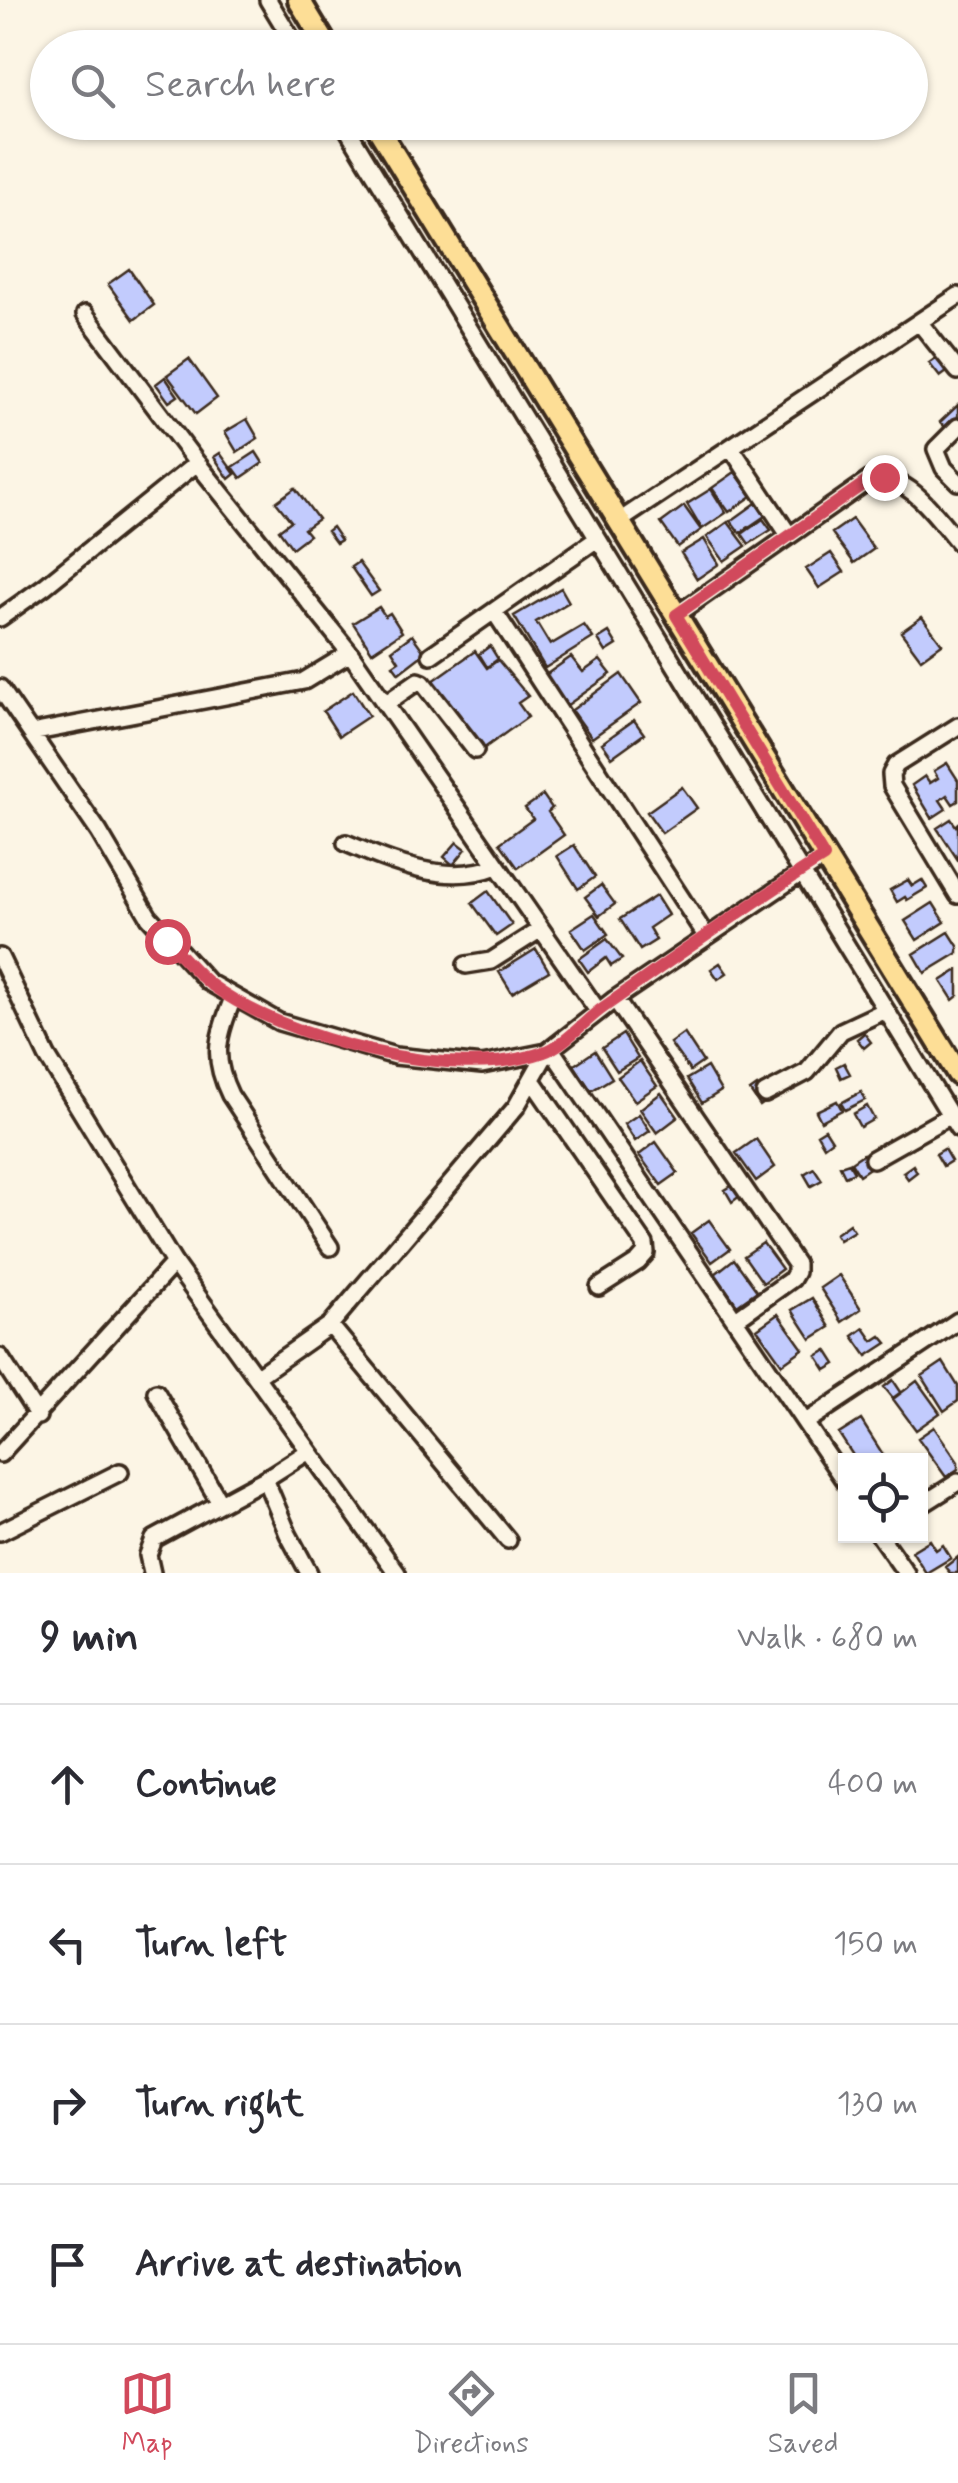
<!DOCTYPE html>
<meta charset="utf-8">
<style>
:root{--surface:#fff;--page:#f7f7f7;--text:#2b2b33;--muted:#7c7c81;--line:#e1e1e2;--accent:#d1495b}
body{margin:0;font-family:Mynerve,sans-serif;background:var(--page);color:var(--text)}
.controls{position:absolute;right:30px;bottom:30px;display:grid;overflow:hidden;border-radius:0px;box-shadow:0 2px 8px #0004}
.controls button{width:90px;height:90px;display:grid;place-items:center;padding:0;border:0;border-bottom:2px solid var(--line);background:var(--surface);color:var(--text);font:50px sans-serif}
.stop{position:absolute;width:30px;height:30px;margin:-22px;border:8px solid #d1495b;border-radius:50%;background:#fff}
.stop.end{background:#d1495b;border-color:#fff;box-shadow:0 2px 10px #0008}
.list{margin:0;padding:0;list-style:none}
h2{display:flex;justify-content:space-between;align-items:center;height:130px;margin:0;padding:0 40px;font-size:42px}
h2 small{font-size:32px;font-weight:400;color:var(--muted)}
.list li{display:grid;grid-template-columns:65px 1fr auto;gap:30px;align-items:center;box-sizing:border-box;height:160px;padding:0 40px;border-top:2px solid var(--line)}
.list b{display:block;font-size:38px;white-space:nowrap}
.list em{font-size:32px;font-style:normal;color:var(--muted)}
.icon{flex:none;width:55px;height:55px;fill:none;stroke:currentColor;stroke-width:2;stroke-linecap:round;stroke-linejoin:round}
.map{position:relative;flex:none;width:958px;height:1573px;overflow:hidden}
.search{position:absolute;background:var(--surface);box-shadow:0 2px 8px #0004;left:30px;right:30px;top:30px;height:110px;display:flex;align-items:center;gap:25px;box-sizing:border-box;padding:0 35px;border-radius:55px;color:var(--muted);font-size:38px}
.sheet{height:770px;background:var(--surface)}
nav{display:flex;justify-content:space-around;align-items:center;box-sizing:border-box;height:140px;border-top:2px solid var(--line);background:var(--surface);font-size:28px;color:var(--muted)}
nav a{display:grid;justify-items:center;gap:5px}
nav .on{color:var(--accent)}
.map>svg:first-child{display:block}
.building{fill:#c2cbfd;stroke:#3b2a1e;stroke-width:2.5}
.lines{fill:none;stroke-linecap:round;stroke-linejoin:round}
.minor-casing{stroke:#3b2a1e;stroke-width:22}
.major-casing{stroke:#3b2a1e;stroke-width:28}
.minor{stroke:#fcf5e5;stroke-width:15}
.major{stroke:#fdde96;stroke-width:20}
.route{stroke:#d1495b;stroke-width:12}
</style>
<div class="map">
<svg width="958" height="1573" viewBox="0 0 958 1573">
<rect width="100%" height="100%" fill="#fcf5e5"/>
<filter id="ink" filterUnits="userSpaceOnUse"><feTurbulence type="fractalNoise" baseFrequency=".01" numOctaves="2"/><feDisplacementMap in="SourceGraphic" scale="20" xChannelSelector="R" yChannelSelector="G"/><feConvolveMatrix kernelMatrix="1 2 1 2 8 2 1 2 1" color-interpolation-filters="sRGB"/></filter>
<g filter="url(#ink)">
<path class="building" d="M129,269L154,305L134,320L108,284Z
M936,358L947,372L940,377L929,363Z
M189,359L217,398L196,414L167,375Z
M165,377L178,396L169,402L156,384Z
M958,405V419L947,429L940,422Z
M247,419L258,438L237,452L225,432Z
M256,452L263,463L241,478L233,467Z
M220,453L235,474L229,479L214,457Z
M735,472L752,496L729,512L712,488Z
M295,488L318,519L304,529L309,535L292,548L279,530L291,521L276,502Z
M711,489L726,513L702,529L687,504Z
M756,503L765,516L740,533L731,521Z
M684,506L701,530L678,547L661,523Z
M763,519L771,530L749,544L742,534Z
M852,519L874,549L854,563L832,533Z
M728,522L746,546L724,561L707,537Z
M332,527L341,540L336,543L327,531Z
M704,539L719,564L697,579L681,553Z
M831,553L844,572L819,588L806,569Z
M358,562L379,591L371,596L351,567Z
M561,588L569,602L536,622L550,645L584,625L593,638L545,668L514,616Z
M379,607L385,616L390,613L402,632L372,652L353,623Z
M922,617L942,644L921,659L901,632Z
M609,632L617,645L606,652L598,639Z
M412,635L425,653L399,673L393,665L399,661L392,650Z
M490,646L498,659L487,667L479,654Z
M475,651L487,668L498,660L528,696L518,703L528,717L483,749L433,681Z
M571,657L583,672L600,660L611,674L566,706L544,676Z
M621,674L641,703L592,738L572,710Z
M353,691L369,716L339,736L323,711Z
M634,720L644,734L612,757L602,743Z
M947,763L958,780V801L953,804L947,795L940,800L946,809L932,818L912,785L925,776L930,783L938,778L934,771Z
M682,787L697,808L662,833L647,812Z
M543,795L552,808L548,812L564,835L518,868L500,843L533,819L525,808Z
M951,819L956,826L958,824V860L937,828Z
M457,842L466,849L453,865L444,857Z
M574,845L595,877L578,889L557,856Z
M908,880L912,886L922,880L927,888L907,900L905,897L897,902L890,890Z
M601,885L615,904L599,916L585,897Z
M488,891L512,925L496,936L472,903Z
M656,896L668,915L649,928L656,940L640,950L620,919Z
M933,903L945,922L917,940L905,921Z
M594,914L608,934L585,950L571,929Z
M949,932L958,946V953L925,973L914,954Z
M607,939L622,959L611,966L606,958L588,972L579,959Z
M536,949L549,971L512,993L499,972Z
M720,963L727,973L718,979L711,969Z
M958,970V996L953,1000L941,981Z
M684,1033L703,1062L690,1071L670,1043Z
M864,1033L871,1042L864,1048L857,1039Z
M623,1034L638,1058L617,1071L602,1048Z
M595,1051L612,1078L591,1091L574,1065Z
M640,1061L657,1086L635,1101L618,1077Z
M844,1063L850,1074L841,1078L836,1067Z
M707,1067L721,1091L702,1103L687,1079Z
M757,1086L767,1101L760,1106L750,1091Z
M861,1092L865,1100L845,1110L841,1103Z
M661,1093L678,1117L657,1133L640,1109Z
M837,1101L842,1110L821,1121L816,1111Z
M867,1106L874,1119L860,1127L853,1114Z
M639,1114L650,1131L635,1141L624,1124Z
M825,1129L832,1140L824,1146L817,1134Z
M756,1139L775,1167L756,1181L736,1153Z
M656,1142L678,1173L661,1185L639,1155Z
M944,1149L951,1161L943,1166L936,1154Z
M863,1154L871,1167L859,1175L851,1162Z
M849,1163L854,1172L845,1176L840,1166Z
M913,1165L917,1172L908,1179L903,1172Z
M814,1168L822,1180L811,1186L804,1174Z
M733,1185L740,1196L732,1202L725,1190Z
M709,1220L730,1249L712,1262L691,1233Z
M849,1224L854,1231L839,1240L835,1234Z
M763,1243L782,1269L763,1283L744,1256Z
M734,1259L757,1291L737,1305L715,1274Z
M839,1275L861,1309L842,1322L820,1288Z
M812,1298L830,1327L811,1339L792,1310Z
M778,1314L803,1349L782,1364L757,1329Z
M864,1328L873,1341L881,1336L887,1343L867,1356L853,1336Z
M827,1350L836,1364L826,1370L817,1356Z
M943,1362L958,1386V1401L944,1411L922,1376Z
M893,1380L901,1392L893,1398L884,1387Z
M917,1381L940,1413L916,1430L893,1399Z
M861,1420L884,1456L877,1460H856L839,1434Z
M934,1427L958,1462V1469L946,1477L918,1438Z
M930,1540L936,1550L943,1545L951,1558L926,1573L912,1551Z
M958,1557V1573H950L945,1567Z"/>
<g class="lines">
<defs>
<path id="minor" d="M268,0L297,48
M343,122L958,1128
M85,314L197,463L350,653L598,1011
M919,322L958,371
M958,427L936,449L944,468L958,482
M732,449L789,535
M618,522L958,296
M494,611L706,936
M676,615L872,478C910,475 936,516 958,542
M0,618L45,586L197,463
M431,655L597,539
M0,688L99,832L149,917L208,982L279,1022L395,1056L482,1065L547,1052L615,999L825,857
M385,704L418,681L423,683L475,750
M958,726L896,765L891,774L892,786L958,895
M31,733L304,681L350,653
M346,843C393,863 446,886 497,866
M0,957L47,1056L174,1263L397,1573
M466,965L491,961L541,929
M233,998C218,1037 211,1056 230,1095L330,1247
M615,999L796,1264V1272L792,1279L736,1319
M551,1049L846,1483
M532,1080L645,1244L646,1253L638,1262L599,1287
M765,1094L807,1072L841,1031L886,1010
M873,1159L951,1115
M330,1325L508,1540
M0,1357L38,1416
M256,1377L330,1325L516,1107L547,1052
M156,1392L220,1503
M806,1422L958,1321
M0,1454L174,1263
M265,1479L288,1534L309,1573
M920,1506L958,1482
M0,1532L120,1472
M880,1536L906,1573
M152,1573L148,1555L154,1539L265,1479L309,1451"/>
<path id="major" d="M299,0L328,48
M374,122L958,1074"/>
</defs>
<use href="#minor" class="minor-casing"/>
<use href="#major" class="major-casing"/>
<use href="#minor" class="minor"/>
<use href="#major" class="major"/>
</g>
</g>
<g class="lines" filter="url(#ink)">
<path class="route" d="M167,941C181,955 195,972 210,984C285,1040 455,1084 544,1052C565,1045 585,1020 604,1007C677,956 749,904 824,857L676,615L872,478L884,477"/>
</g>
</svg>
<div class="controls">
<button><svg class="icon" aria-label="locate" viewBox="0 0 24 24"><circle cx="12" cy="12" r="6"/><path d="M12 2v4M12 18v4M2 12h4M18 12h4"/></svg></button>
</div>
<div class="stop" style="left:167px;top:941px"></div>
<div class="stop end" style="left:884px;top:477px"></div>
<div class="search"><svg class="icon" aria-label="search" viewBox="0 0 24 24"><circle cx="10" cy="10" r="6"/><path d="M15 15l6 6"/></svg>Search here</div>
</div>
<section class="sheet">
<h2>9 min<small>Walk · 680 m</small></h2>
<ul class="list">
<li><svg class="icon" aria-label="ahead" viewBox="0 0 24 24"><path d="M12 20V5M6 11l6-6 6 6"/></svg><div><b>Continue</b></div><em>400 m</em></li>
<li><svg class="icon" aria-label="left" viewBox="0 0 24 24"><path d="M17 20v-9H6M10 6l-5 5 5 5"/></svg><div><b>Turn left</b></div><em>150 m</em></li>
<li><svg class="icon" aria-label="right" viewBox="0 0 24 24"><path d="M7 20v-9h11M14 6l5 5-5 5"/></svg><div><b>Turn right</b></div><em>130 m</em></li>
<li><svg class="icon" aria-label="arrive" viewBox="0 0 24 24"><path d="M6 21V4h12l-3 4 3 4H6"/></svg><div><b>Arrive at destination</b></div></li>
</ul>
</section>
<nav>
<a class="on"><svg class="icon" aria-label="map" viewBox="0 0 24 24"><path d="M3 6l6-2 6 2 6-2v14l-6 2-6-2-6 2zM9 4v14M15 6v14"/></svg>Map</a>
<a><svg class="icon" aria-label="directions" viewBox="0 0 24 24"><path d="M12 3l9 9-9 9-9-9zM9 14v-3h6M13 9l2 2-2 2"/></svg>Directions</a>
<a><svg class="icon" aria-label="saved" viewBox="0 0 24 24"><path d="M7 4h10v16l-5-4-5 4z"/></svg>Saved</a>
</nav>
